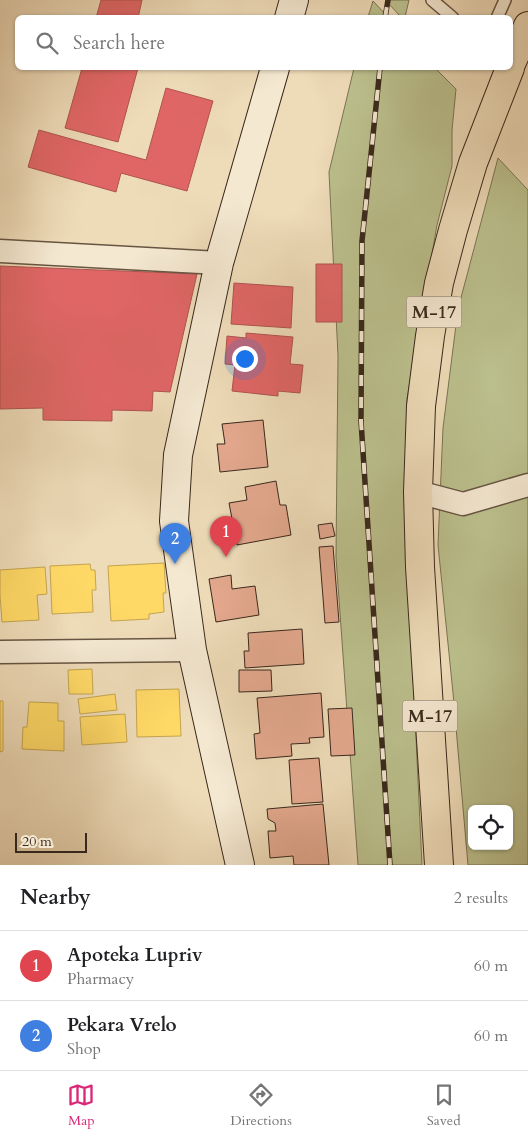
<!DOCTYPE html>
<style>
:root{--surface:#fff;--page:#f2f2f2;--text:#202124;--muted:#757577;--line:#e0e0e0;--accent:#db2777}
body{margin:0;font-family:Cardo,serif;background:var(--page);color:var(--text)}
.controls{position:absolute;right:15px;bottom:15px;display:grid;overflow:hidden;border-radius:8px;box-shadow:0 1px 4px #0004}
.controls button{width:45px;height:45px;display:grid;place-items:center;padding:0;border:0;border-bottom:1px solid var(--line);background:var(--surface);color:var(--text);font:25px sans-serif}
.scale{position:absolute;left:15px;bottom:12px;width:72px;box-sizing:border-box;padding-left:5px;border:2px solid #3a281c;border-top:0;font-size:14px;line-height:18px;white-space:nowrap;color:#3a281c;-webkit-text-stroke:4px #f4e8d1;paint-order:stroke}
.you{position:absolute;left:244px;top:358px;width:18px;height:18px;margin:-12px;border:4px solid #fff;border-radius:50%;background:#1a73e8;box-shadow:0 0 0 8px #1a73e833}
.badge{display:grid;place-items:center;width:32px;height:32px;border-radius:50%;background:var(--accent);color:#fff;font-size:16px;font-weight:700}
.pin{position:absolute;translate:-50% -41px;filter:drop-shadow(0 1px 2px #0008)}
.pin::after{content:'';position:absolute;top:26px;width:18px;height:15px;background:inherit;clip-path:polygon(0 0,100% 0,50% 100%)}
.list{margin:0;padding:0;list-style:none}
h2{display:flex;justify-content:space-between;align-items:center;height:65px;margin:0;padding:0 20px;font-size:21px}
h2 small{font-size:16px;font-weight:400;color:var(--muted)}
.list li{display:grid;grid-template-columns:32px 1fr auto;gap:15px;align-items:center;box-sizing:border-box;height:70px;padding:0 20px;border-top:1px solid var(--line)}
.list b{display:block;font-size:19px;white-space:nowrap}
.list p{margin:0;font-size:16px;white-space:nowrap;color:var(--muted)}
.list em{font-size:16px;font-style:normal;color:var(--muted)}
.icon{flex:none;width:28px;height:28px;fill:none;stroke:currentColor;stroke-width:2;stroke-linecap:round;stroke-linejoin:round}
.map{position:relative;flex:none;width:528px;height:865px;overflow:hidden}
.search{position:absolute;background:var(--surface);box-shadow:0 1px 4px #0004;left:15px;right:15px;top:15px;height:55px;display:flex;align-items:center;gap:12px;box-sizing:border-box;padding:0 18px;border-radius:8px;color:var(--muted);font-size:19px}
.sheet{height:205px;background:var(--surface)}
nav{display:flex;justify-content:space-around;align-items:center;box-sizing:border-box;height:70px;border-top:1px solid var(--line);background:var(--surface);font-size:14px;color:var(--muted)}
nav a{display:grid;justify-items:center;gap:2px}
nav .on{color:var(--accent)}
.map>svg:first-child{display:block}
.green{fill:#bbc08d;stroke:#7a7454;fill-rule:evenodd}
.homes{fill:#ffd966;stroke:#c4a450}
.shops{fill:#e06666;stroke:#ae5350}
.building{fill:#e3a88e;stroke:#3a281c}
.lines{fill:none;stroke-linecap:round;stroke-linejoin:round}
.lane-casing{stroke:#675543;stroke-width:14}
.street-casing{stroke:#675543;stroke-width:25}
.secondary-casing{stroke:#3a281c;stroke-width:30}
.primary-casing{stroke:#3a281c;stroke-width:30}
.lane{stroke:#f4e8d1;stroke-width:11}
.street{stroke:#f4e8d1;stroke-width:22}
.secondary{stroke:#f4e8d1;stroke-width:28}
.primary{stroke:#eedbb8;stroke-width:28}
.rail-casing{stroke:#3a281c;stroke-width:5.5}
.rail{stroke:#f4e8d1;stroke-width:4;stroke-dasharray:11;stroke-linecap:butt}
.labels{text-anchor:middle;stroke-width:5;stroke-linejoin:round;paint-order:stroke}
.shield{fill:#f4e8d1;stroke:#726252;stroke-width:1}
.shield-label{font-size:18px;font-weight:bold;fill:#3a281c}
</style>
<div class="map">
<svg width="528" height="865" viewBox="0 0 528 865">
<rect width="100%" height="100%" fill="#eedbb8"/>
<filter id="stains"><feTurbulence type="fractalNoise" baseFrequency=".004" numOctaves="4"/><feColorMatrix values="0 0 0 0 .2 0 0 0 0 .09 0 0 0 0 .02 0 0 0 .5 -.17"/></filter>
<radialGradient id="worn" r=".72"><stop offset=".6" stop-color="#630" stop-opacity="0"/><stop offset="1" stop-color="#630" stop-opacity=".3"/></radialGradient>
<path class="green" d="M388,0H409L405,17H401L388,3Z
M373,1L388,17H368Z
M354,68H435L456,89L452,130V166L437,225L407,399L405,532L414,695L422,865H358L336,557L338,356L329,172Z
M498,158L528,190V865H468L453,693L438,545L443,428L458,309ZM472,809H509V846H472Z"/>
<path class="homes" d="M164,563L166,593H163L164,612L149,614V619L111,621L108,566Z
M90,564L91,570H95L96,590H92L93,612L52,614L50,566Z
M45,567L47,594L37,595L39,620L2,622L0,595V570Z
M92,669L93,694H69L68,670Z
M179,689L181,736L137,737L136,690Z
M115,694L117,710L80,714L78,699Z
M0,701H3V751L0,752Z
M29,702L58,703V721H64V751L22,749L23,727H27Z
M125,714L127,742L82,745L80,717Z"/>
<path class="shops" d="M101,0H142L138,18H96Z
M82,68H138L118,142L65,128Z
M166,88L213,101L187,191L121,173L116,192L28,167L39,130L146,160Z
M316,264H342V322H316Z
M0,266L197,274L170,392L153,391L152,411L112,410V421L43,420V408L0,409Z
M234,283L293,287L291,328L231,324Z
M246,333L293,337L290,364L303,365L300,393L278,391V396L232,391L235,365L225,364L227,336L246,338Z"/>
<path class="building" d="M263,420L268,467L220,472L217,444H225L222,424Z
M276,481L280,505H286L291,535L237,545L229,503L247,500L245,487Z
M332,523L335,536L320,539L318,525Z
M333,546L339,622L325,623L319,547Z
M231,575L232,589L255,586L259,615L216,622L209,579Z
M302,629L304,664L245,668L244,651H249L248,633Z
M239,670H271L272,691L239,692Z
M321,693L324,737L309,738L310,743L291,744L292,756L256,759L254,734L260,733L257,698Z
M352,708L355,755L331,756L328,709Z
M319,758L323,802L292,804L289,760Z
M323,804L329,865H294L293,856L270,858L268,831H276L275,823L268,819L267,809Z"/>
<g class="lines">
<defs>
<path id="lane" d="M432,0L453,18
M497,18L505,0"/>
<path id="street" d="M0,251L219,263
M418,492L463,504L528,485
M0,652L192,650"/>
<path id="secondary" d="M289,18L294,0
M240,865L192,650L174,521L178,455L219,263L275,68"/>
<path id="primary" d="M510,66L528,26
M439,865L420,567L418,492L421,406L430,336L439,283L453,230L473,163L510,68"/>
</defs>
<use href="#lane" class="lane-casing"/>
<use href="#street" class="street-casing"/>
<use href="#secondary" class="secondary-casing"/>
<use href="#primary" class="primary-casing"/>
<use href="#lane" class="lane"/>
<use href="#street" class="street"/>
<use href="#secondary" class="secondary"/>
<use href="#primary" class="primary"/>
<defs>
<path id="rail" d="M385,18L388,0
M380,68L362,241L361,421L390,865"/>
</defs>
<use href="#rail" class="rail-casing"/>
<use href="#rail" class="rail"/>
</g>
<g class="labels">
<g class="shield">
<rect x="406.5" y="296.5" width="55" height="31" rx="4"/>
<rect x="402.5" y="700.5" width="55" height="31" rx="4"/>
</g>
<g class="shield-label">
<text x="434" y="318">M-17</text>
<text x="430" y="722">M-17</text>
</g>
</g>
<rect width="100%" height="100%" filter="url(#stains)"/>
<rect width="100%" height="100%" fill="url(#worn)"/>
</svg>
<div class="controls">
<button><svg class="icon" aria-label="locate" viewBox="0 0 24 24"><circle cx="12" cy="12" r="6"/><path d="M12 2v4M12 18v4M2 12h4M18 12h4"/></svg></button>
</div>
<div class="scale">20 m</div>
<div class="you"></div>
<div class="pin badge" style="left:226px;top:557px;background:#e0444e">1</div>
<div class="pin badge" style="left:175px;top:564px;background:#3f7fe0">2</div>
<div class="search"><svg class="icon" aria-label="search" viewBox="0 0 24 24"><circle cx="10" cy="10" r="6"/><path d="M15 15l6 6"/></svg>Search here</div>
</div>
<section class="sheet">
<h2>Nearby<small>2 results</small></h2>
<ul class="list">
<li><span class="badge" style="background:#e0444e">1</span><div><b>Apoteka Lupriv</b><p>Pharmacy</p></div><em>60 m</em></li>
<li><span class="badge" style="background:#3f7fe0">2</span><div><b>Pekara Vrelo</b><p>Shop</p></div><em>60 m</em></li>
</ul>
</section>
<nav>
<a class="on"><svg class="icon" aria-label="map" viewBox="0 0 24 24"><path d="M3 6l6-2 6 2 6-2v14l-6 2-6-2-6 2zM9 4v14M15 6v14"/></svg>Map</a>
<a><svg class="icon" aria-label="directions" viewBox="0 0 24 24"><path d="M12 3l9 9-9 9-9-9zM9 14v-3h6M13 9l2 2-2 2"/></svg>Directions</a>
<a><svg class="icon" aria-label="saved" viewBox="0 0 24 24"><path d="M7 4h10v16l-5-4-5 4z"/></svg>Saved</a>
</nav>
